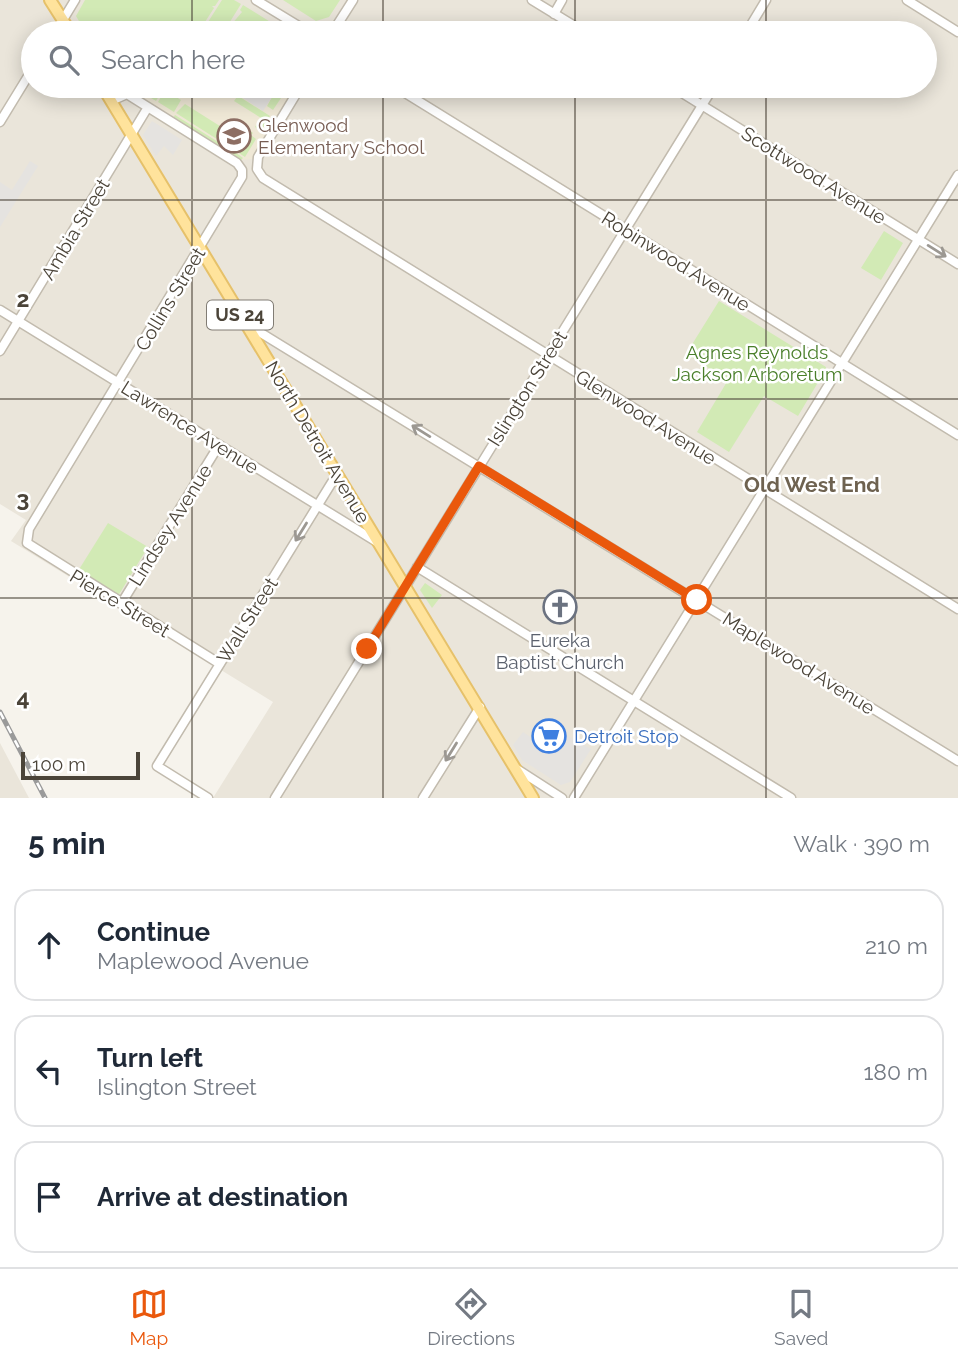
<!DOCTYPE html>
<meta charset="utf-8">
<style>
:root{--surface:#fff;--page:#f6f6f7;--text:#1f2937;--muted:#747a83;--line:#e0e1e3;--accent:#ea580c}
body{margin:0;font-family:Raleway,sans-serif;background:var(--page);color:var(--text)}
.scale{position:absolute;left:21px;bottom:18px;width:119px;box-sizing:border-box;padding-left:7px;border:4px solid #4b4439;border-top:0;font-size:19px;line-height:24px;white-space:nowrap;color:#4b4439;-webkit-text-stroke:5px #fff;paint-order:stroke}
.stop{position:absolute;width:21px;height:21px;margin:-16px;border:5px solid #ea580c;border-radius:50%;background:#fff}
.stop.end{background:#ea580c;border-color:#fff;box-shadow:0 2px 7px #0008}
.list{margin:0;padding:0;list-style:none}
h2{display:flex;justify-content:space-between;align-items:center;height:91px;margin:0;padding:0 28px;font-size:30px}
h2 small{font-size:23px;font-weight:400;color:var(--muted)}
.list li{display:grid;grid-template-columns:46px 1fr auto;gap:21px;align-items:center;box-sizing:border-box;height:112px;margin:0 14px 14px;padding:0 14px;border:2px solid var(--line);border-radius:21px}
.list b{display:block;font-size:26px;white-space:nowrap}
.list p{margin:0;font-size:23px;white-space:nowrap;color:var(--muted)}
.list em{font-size:23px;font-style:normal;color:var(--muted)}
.icon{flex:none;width:38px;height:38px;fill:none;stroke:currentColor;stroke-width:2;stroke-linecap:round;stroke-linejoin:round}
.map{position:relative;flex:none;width:958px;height:798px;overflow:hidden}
.search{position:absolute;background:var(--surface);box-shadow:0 4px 18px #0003;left:21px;right:21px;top:21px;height:77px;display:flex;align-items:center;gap:18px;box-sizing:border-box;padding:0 24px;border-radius:38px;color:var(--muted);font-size:26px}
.sheet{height:469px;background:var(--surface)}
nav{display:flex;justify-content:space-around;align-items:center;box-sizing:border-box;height:98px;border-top:2px solid var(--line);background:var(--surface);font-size:19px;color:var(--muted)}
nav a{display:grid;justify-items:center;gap:4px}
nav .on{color:var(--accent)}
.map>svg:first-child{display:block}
.residential{fill:#eae5da;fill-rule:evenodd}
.education{fill:#efe8d6}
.green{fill:#d2eab5}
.parking{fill:#e5e3e0}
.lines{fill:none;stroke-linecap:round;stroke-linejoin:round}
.minor-casing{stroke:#c2bbae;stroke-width:11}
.major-casing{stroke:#e6c16a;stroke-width:14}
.minor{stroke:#fff;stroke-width:8}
.major{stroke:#ffe39c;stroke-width:10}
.rail-casing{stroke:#9a9a9a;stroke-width:5}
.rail{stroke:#fff;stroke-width:2.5;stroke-dasharray:8;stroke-linecap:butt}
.oneway{stroke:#9c9892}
.route{stroke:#ea580c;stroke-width:9}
.grid{fill:none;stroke:#4b4439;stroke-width:2;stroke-opacity:0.55}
.labels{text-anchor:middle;stroke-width:5;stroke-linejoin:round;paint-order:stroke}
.shield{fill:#fff;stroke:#817c74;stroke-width:2}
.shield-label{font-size:18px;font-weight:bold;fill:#4b4439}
.education-label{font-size:19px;fill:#785e54;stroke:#fff;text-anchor:start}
.street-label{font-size:19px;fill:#4b4439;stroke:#fff}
.park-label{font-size:19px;fill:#4a7f2a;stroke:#fff}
.worship-label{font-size:19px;fill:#5b616d;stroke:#fff}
.shop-label{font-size:19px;fill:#366cbe;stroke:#fff;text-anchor:start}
.neighbourhood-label{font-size:21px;font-weight:bold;fill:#6e6250;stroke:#fff}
.grid-label{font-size:23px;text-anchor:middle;font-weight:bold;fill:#4b4439;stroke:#fff;stroke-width:5;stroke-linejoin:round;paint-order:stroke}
</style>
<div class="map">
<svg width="958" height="798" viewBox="0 0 958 798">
<rect width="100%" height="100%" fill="#f6f3ec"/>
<path class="residential" d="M0,0H958V798H213L273,702L11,541L26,520L0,504ZM33,33H925V86H33Z
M0,743L29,798H0Z"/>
<path class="education" d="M112,86H295L252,159L241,160L127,89L119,90Z"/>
<path class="green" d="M85,0H219L215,6H212L214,8L198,33H195L196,30L182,22L179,27V33H157L154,27L140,33H86L76,16Z
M222,0H234L241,4L223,33H201Z
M283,0H340L329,17L316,21Z
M243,5L288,33H243L231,25L242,12L240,10Z
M131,86H158L163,89L156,101Z
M266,86H289L273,110L267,106L272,97L265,93L268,87Z
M165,90L181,100L174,112L158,102Z
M237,97H240L270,116L261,131L255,127L261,118L234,101Z
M185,104L242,140L249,130L253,133L251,135L256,139L245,157L176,113Z
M175,115L239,155L243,158L241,160L173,118Z
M884,231L903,243L881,280L861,268Z
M719,301L826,367V369L798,416L764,396L729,452L697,432L728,380L686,354Z
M108,523L148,547L118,596L78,571Z
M425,583L442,595L432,608L420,590Z"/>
<path class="parking" d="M245,89L252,96L259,89L272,97L263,111L240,96Z
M152,121L182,140L173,155L164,146L156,156L143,135Z
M30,161L38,166L0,227V182L12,190Z
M523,732L554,753L566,735L591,749L570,782L561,785L522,760L513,745Z"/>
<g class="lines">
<defs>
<path id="minor" d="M256,0L310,33
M532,0L586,33
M907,0L958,32
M554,14L562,0
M55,33L75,0
M332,33L353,0
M746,33L766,0
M301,86L258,157L257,169L263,178L958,609
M394,86L958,435
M671,86L958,264
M111,101L127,94L237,163L242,170V177L29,529L27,543L220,664
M0,122L33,68
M0,310L377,542
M248,325L958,761
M0,351L148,107
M417,567L791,798
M121,604L219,445
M517,769L562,798
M208,798L157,766L337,474
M275,798L714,86
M423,798L480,707
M574,798L958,175"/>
<path id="major" d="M50,0L71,33
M102,86L533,798"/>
</defs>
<use href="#minor" class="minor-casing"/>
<use href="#major" class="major-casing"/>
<use href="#minor" class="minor"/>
<use href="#major" class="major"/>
<defs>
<path id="rail" d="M0,712L45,798"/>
</defs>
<use href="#rail" class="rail-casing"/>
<use href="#rail" class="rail"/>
</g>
<defs><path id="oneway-shaft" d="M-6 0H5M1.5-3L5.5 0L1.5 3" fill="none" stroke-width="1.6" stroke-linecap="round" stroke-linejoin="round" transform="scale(1.75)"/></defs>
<g class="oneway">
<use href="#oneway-shaft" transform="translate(937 251) rotate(32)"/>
<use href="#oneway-shaft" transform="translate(421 431) rotate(-148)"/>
<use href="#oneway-shaft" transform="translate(301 532) rotate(122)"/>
<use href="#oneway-shaft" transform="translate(451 752) rotate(122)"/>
</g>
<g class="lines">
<path class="route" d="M367,649L479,466L697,600"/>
</g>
<path class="grid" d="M192,0V33M383,0V33M575,0V33M766,0V33M192,86V798M383,86V798M575,86V798M766,86V798M0,200H958M0,399H958M0,598H958"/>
<defs>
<symbol id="school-ring" viewBox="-11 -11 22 22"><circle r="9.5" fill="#fff" stroke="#8d6e63" stroke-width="1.5"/><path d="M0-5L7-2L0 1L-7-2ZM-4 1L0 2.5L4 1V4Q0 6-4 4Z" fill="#8d6e63"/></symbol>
<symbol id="church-ring" viewBox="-11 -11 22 22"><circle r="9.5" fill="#fff" stroke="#6b7280" stroke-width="1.5"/><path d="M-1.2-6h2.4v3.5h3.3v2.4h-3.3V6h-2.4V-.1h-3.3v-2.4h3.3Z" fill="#6b7280"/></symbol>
<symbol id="supermarket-ring" viewBox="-11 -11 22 22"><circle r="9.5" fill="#fff" stroke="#3f7fe0" stroke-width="1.5"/><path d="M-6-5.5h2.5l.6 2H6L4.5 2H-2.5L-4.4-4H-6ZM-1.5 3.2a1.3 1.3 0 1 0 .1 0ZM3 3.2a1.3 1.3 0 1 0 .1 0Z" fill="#3f7fe0"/></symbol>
</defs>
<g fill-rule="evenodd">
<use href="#school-ring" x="215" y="117" width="38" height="38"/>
<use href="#church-ring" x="541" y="588" width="38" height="38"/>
<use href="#supermarket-ring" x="530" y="717" width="38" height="38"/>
</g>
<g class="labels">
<rect class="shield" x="207" y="300.5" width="66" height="29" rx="5"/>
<g class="shield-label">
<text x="240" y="321">US 24</text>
</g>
<g class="education-label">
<text x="258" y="132">Glenwood<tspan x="258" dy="22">Elementary School</tspan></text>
</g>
<g class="street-label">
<text transform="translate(814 175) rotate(32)" y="7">Scottwood Avenue</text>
<text transform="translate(75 229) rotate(-59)" y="7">Ambia Street</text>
<text transform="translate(676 261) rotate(32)" y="7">Robinwood Avenue</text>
<text transform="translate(170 299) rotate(-59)" y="7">Collins Street</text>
<text transform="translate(527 388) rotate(-58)" y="7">Islington Street</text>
<text transform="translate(646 417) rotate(32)" y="7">Glenwood Avenue</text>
<text transform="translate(190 427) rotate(32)" y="7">Lawrence Avenue</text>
<text transform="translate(318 442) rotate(59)" y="7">North Detroit Avenue</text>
<text transform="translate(170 525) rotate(-58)" y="7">Lindsey Avenue</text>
<text transform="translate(120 603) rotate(31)" y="7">Pierce Street</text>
<text transform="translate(247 620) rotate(-58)" y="7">Wall Street</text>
<text transform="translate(799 663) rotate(32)" y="7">Maplewood Avenue</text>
</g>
<g class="park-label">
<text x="757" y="359">Agnes Reynolds<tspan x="757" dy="22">Jackson Arboretum</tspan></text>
</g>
<g class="worship-label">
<text x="560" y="647">Eureka<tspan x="560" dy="22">Baptist Church</tspan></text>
</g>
<g class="shop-label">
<text x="574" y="743">Detroit Stop</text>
</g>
<g class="neighbourhood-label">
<text x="812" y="492">Old West End</text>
</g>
</g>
<g class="grid-label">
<text x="23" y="307">2</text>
<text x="23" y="507">3</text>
<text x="23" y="706">4</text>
</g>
</svg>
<div class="scale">100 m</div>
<div class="stop" style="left:697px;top:600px"></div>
<div class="stop end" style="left:367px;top:649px"></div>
<div class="search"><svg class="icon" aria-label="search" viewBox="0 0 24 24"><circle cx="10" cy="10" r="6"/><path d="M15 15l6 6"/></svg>Search here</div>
</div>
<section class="sheet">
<h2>5 min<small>Walk · 390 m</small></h2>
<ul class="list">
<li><svg class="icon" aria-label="ahead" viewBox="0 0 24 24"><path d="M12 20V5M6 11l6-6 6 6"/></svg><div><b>Continue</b><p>Maplewood Avenue</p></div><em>210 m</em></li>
<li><svg class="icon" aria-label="left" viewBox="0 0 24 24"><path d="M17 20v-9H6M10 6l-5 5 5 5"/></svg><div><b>Turn left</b><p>Islington Street</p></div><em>180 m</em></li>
<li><svg class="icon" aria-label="arrive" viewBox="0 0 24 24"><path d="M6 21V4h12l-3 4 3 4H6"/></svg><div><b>Arrive at destination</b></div></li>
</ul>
</section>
<nav>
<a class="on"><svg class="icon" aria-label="map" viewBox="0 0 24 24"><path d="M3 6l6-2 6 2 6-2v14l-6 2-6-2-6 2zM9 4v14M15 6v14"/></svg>Map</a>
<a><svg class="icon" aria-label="directions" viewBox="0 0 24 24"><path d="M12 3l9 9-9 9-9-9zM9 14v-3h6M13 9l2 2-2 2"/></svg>Directions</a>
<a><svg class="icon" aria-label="saved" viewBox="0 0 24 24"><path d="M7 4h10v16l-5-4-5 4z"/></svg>Saved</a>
</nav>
